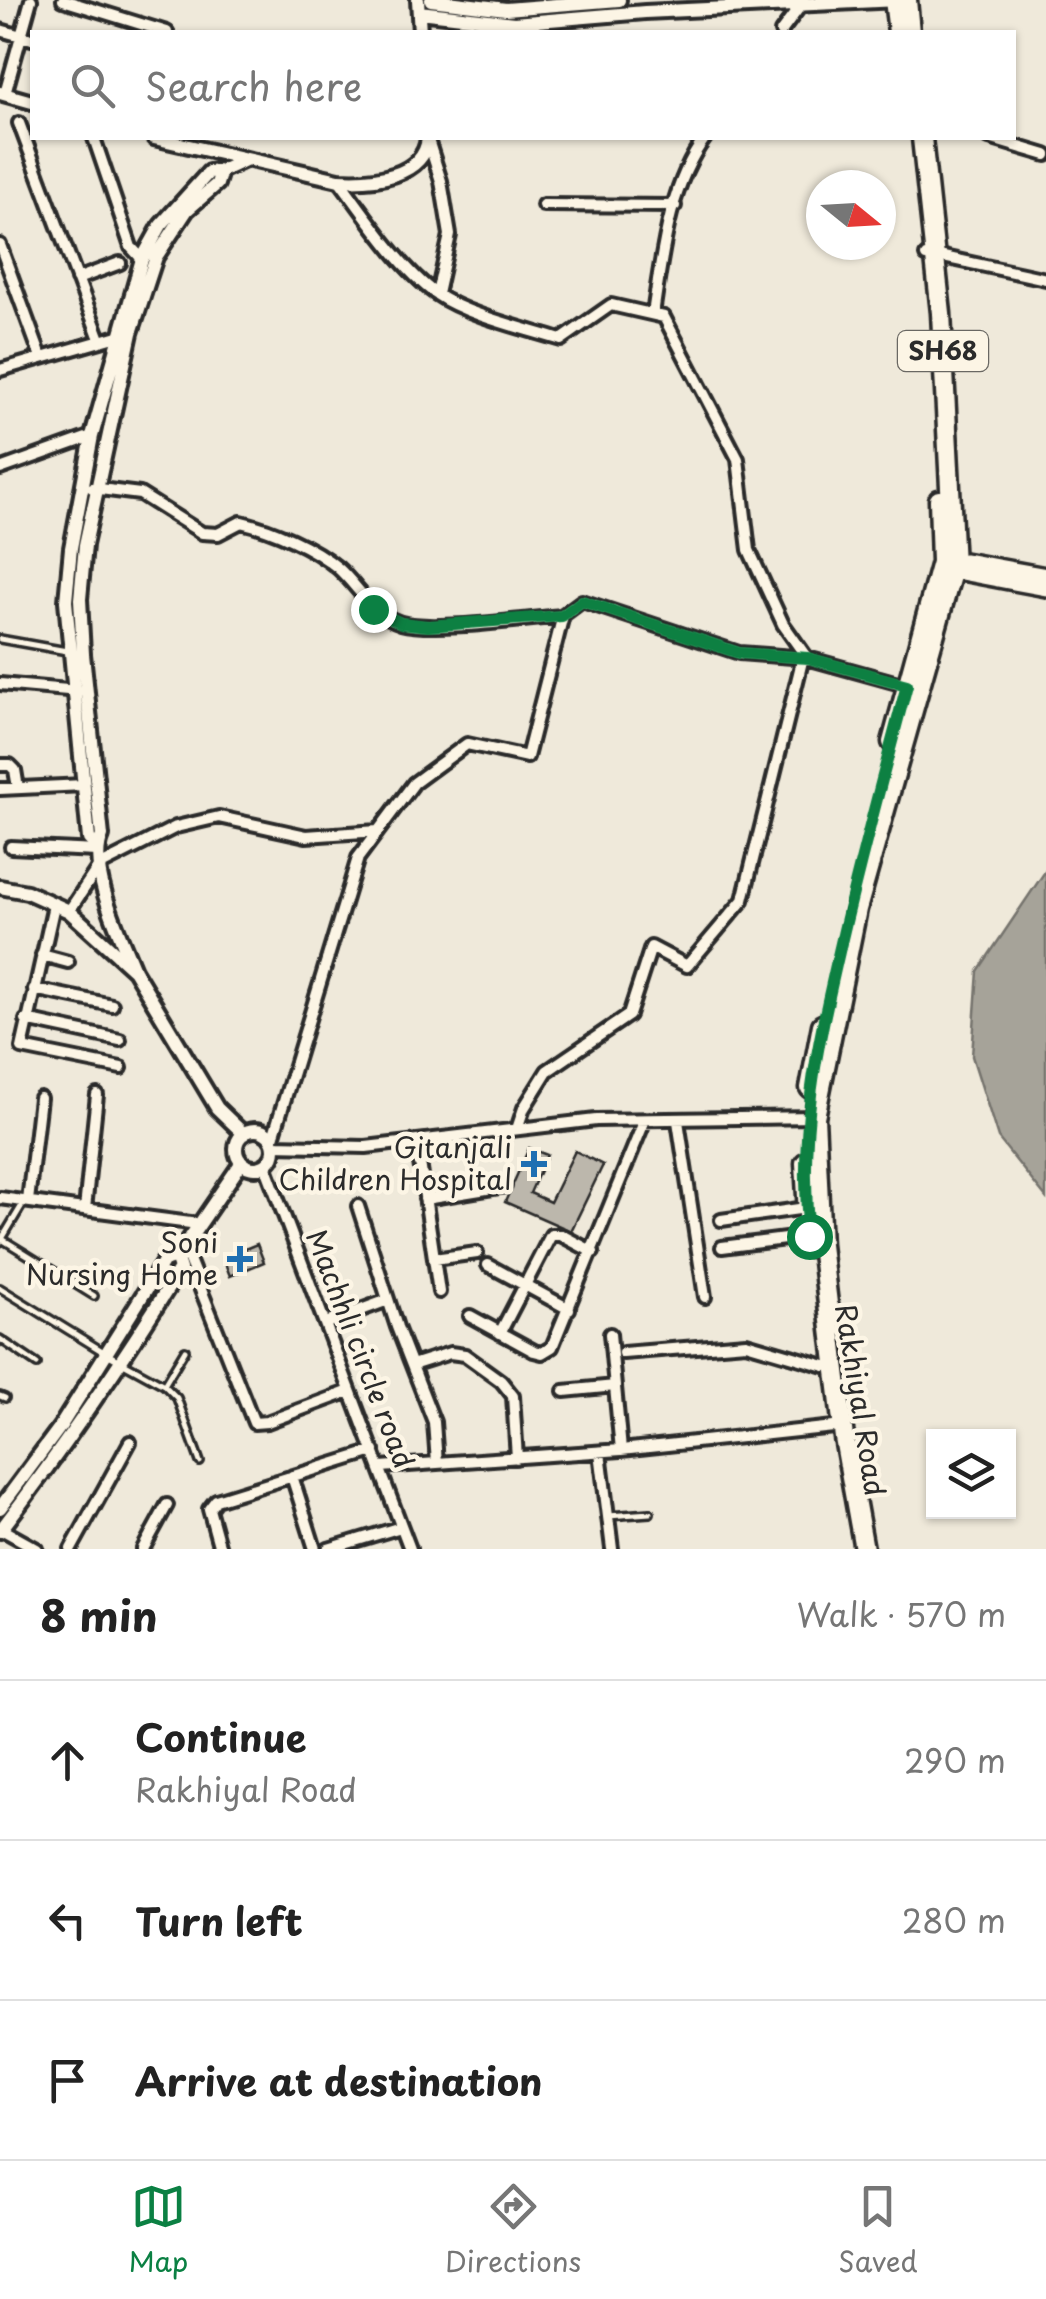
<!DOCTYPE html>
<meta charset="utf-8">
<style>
:root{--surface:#fff;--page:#f2f2f2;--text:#222;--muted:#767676;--line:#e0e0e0;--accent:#0b8043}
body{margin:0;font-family:"Playpen Sans",sans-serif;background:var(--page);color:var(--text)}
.controls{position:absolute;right:30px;bottom:30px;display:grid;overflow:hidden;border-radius:0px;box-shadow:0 2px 8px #0004}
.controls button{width:90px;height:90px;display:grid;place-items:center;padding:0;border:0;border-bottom:2px solid var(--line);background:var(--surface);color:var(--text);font:50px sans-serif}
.compass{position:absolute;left:806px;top:170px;width:90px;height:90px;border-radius:50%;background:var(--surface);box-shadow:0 2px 8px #0004;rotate:108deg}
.stop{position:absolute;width:30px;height:30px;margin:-22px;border:8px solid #0b8043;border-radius:50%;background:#fff}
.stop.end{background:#0b8043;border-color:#fff;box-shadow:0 2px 10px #0008}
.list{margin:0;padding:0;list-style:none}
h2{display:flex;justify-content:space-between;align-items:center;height:130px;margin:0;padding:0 40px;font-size:42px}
h2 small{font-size:32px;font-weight:400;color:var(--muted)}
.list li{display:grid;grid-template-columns:65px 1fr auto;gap:30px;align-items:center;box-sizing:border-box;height:160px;padding:0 40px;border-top:2px solid var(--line)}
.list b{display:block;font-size:38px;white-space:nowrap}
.list p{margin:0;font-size:32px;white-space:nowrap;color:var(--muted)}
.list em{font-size:32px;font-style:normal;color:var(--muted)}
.icon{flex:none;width:55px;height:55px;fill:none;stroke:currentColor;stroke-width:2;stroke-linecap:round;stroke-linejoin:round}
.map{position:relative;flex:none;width:1046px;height:1549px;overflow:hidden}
.search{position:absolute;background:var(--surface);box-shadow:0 2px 8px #0004;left:30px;right:30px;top:30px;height:110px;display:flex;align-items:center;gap:25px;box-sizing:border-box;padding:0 35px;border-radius:0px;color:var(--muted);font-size:38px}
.sheet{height:610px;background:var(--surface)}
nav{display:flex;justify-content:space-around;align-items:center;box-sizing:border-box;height:140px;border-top:2px solid var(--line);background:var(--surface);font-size:28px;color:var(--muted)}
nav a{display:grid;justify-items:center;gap:5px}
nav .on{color:var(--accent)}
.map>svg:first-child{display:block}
.water{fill:#a6a399;stroke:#75736d;stroke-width:2.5}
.building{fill:#bcb7ac;stroke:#2b2b2b;stroke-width:2.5}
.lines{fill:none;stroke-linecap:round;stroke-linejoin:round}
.service-casing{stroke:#2b2b2b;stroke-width:12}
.minor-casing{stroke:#2b2b2b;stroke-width:18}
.tertiary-casing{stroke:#2b2b2b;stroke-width:20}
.secondary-casing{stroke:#2b2b2b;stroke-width:22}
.primary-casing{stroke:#2b2b2b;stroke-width:25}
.service{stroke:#fcf5e5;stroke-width:5}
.minor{stroke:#fcf5e5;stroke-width:10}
.tertiary{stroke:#fcf5e5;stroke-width:12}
.secondary{stroke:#fcf5e5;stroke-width:15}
.primary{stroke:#fcf5e5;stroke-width:18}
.route{stroke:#0b8043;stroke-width:12}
.poi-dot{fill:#1f6fb2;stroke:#fcf5e5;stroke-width:4}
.labels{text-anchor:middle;stroke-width:9;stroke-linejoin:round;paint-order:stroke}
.shield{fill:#fcf5e5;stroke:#6a6863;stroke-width:2.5}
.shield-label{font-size:25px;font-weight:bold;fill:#2b2b2b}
.poi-label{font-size:28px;fill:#2b2b2b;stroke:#fcf5e5;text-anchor:end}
.street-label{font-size:28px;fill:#2b2b2b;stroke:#fcf5e5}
</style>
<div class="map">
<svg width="1046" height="1549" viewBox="0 0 1046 1549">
<rect width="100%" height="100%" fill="#efe9da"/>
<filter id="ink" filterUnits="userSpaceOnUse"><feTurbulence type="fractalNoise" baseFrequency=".01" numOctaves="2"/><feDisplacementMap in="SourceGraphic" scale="20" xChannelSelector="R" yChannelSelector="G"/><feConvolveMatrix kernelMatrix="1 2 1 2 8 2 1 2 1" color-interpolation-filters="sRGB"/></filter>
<g filter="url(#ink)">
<path class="water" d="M1046,870V1198L998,1138L972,1056L978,971Z"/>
<path class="building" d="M529,1148L547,1155L530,1193L550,1202L575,1151L603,1165L571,1231L505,1202Z
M257,1244L264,1262L230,1276L223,1258Z"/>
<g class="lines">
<defs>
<path id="service" d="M0,639L67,651
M2,1239L94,1296
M0,1242L24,1202
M0,1288L107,1354L164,1385L177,1398L200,1462
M0,1339L37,1364
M164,1385L185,1350
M0,1396L5,1398
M608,1516L650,1513"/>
<path id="minor" d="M63,0L167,32
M0,30L32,39
M781,32L804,1
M5,94L31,0
M19,123L100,339
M94,138L131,247L142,259
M989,138L1046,155
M429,143L441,181L450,235L437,294
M339,180C366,216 400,268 436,294C466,315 526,329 561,340L611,305L664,317L738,459L749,550L783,624L807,658
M543,205L675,206
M0,245L41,357
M926,256L934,255L1046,279
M77,279L120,263
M653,314C662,255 669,186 705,138
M0,370L118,336
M0,469L92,436
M92,488L140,494L202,533L218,534L241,522C272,529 313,547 338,568C360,588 370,613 401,623C433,632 525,619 562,616
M0,684L79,691
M0,765H10L15,770L18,788
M0,789L84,785
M11,847L97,851
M54,905L22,1048L121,1068
M69,911L99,866L176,827L219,817L306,836L378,831
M42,955L68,962
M34,989L112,1005
M26,1020L120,1040
M678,1121L705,1297
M517,1129L524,1108L547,1071L629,1015L651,947L687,966L743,900L803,657
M272,1141L358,858L414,783L467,744L527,757L563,615L582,601L739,653L807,658L912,687
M417,1142L439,1292
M273,1145L366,1147L596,1120L815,1117
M265,1165L410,1549
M0,1198L198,1224
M425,1199L505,1186
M28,1201L40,1098
M358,1206L397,1327L434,1422L437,1463
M85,1209L97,1095
M721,1220L806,1208
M184,1247L254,1423L267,1422L350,1391
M722,1247L809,1236
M434,1259L477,1253
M488,1265L569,1309
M470,1316L534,1351L542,1353L552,1347L644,1122
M326,1323L388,1300
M500,1333L551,1235H561L593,1252
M610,1334L621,1450
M623,1353L746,1343L825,1366
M412,1365L450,1353L465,1355L501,1381L513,1396L517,1458
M564,1391L615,1386
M600,1452L612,1549
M381,1467L621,1450L843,1426
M292,1476L315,1549
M1,1529L37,1549
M71,1549L130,1442
M143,1549L167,1505
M220,1549L209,1509L216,1500L374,1451
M328,1549L401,1527"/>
<path id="tertiary" d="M418,0L420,32
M431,0L506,9L619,0
M419,12L514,23L645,12L898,0
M0,93L32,102
M154,138L339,180C371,182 424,178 428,138
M97,847L89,839L66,601L71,548L92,436L142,259L161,225L209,172L221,171L245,160
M0,887L27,892L69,911L134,970L217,1108L244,1134
M134,970C121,937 87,869 102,836L83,654L80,599L85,545L131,333L156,257L187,210L217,184L221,171
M236 1149a19 19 0 1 1 38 0a19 19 0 1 1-38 0Z
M0,1508L60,1427L164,1261L176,1257L184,1247L242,1162
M0,1531C65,1446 124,1359 180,1269L176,1257"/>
<path id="secondary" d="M945,563L954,565L961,572L1046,588
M954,565L964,561L1046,576"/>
<path id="primary" d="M894,0L898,32
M907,0L910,32
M892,742L941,562L939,500
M810,1088L822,1025
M805,1163L810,1247
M864,1549L844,1438L821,1245L815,1117L857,909L954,565L941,313L922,138"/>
</defs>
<use href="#service" class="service-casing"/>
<use href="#minor" class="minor-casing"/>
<use href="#tertiary" class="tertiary-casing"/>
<use href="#secondary" class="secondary-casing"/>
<use href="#primary" class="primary-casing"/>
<use href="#service" class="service"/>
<use href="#minor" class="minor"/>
<use href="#tertiary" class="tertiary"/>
<use href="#secondary" class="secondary"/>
<use href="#primary" class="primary"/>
</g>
</g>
<g class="lines" filter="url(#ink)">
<path class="route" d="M373,609L401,623L428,626L562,616L582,601L739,653L808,658L907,685C884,771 861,857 841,943C817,1048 798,1127 809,1236"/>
</g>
<g class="poi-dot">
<path d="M529 1149h10v10h10v10h-10v10h-10v-10h-10v-10h10z"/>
<path d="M235 1244h10v10h10v10h-10v10h-10v-10h-10v-10h10z"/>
</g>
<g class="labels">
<rect class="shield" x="898" y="331" width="90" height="40" rx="8"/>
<g class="shield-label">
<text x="943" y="360">SH68</text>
</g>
<g class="poi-label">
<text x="512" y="1158">Gitanjali<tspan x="512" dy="32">Children Hospital</tspan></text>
<text x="218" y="1253">Soni<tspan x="218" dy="32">Nursing Home</tspan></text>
</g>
<g class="street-label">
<text transform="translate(360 1349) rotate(69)" y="10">Machhli circle road</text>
<text transform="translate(860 1400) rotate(81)" y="10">Rakhiyal Road</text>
</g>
</g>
</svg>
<div class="controls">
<button><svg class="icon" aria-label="layers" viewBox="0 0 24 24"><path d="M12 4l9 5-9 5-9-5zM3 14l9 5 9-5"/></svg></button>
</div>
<svg class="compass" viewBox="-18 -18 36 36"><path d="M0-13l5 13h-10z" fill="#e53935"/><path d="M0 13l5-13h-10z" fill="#767676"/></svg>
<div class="stop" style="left:809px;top:1236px"></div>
<div class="stop end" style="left:373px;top:609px"></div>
<div class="search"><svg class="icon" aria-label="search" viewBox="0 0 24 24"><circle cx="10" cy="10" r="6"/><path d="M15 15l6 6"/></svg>Search here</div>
</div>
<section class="sheet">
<h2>8 min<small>Walk · 570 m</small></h2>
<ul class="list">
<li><svg class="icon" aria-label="ahead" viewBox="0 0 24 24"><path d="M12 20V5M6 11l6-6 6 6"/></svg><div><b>Continue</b><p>Rakhiyal Road</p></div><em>290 m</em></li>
<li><svg class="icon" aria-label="left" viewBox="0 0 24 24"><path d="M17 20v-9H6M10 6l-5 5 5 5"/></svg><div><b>Turn left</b></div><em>280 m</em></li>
<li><svg class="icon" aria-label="arrive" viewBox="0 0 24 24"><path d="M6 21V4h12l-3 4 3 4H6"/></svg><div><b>Arrive at destination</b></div></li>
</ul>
</section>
<nav>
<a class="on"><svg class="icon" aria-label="map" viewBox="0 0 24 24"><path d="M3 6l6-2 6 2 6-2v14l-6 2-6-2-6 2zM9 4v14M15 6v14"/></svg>Map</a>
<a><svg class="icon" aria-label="directions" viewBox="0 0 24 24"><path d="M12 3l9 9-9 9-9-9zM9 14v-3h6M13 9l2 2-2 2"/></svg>Directions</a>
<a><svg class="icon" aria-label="saved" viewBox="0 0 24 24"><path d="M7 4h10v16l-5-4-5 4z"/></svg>Saved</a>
</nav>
